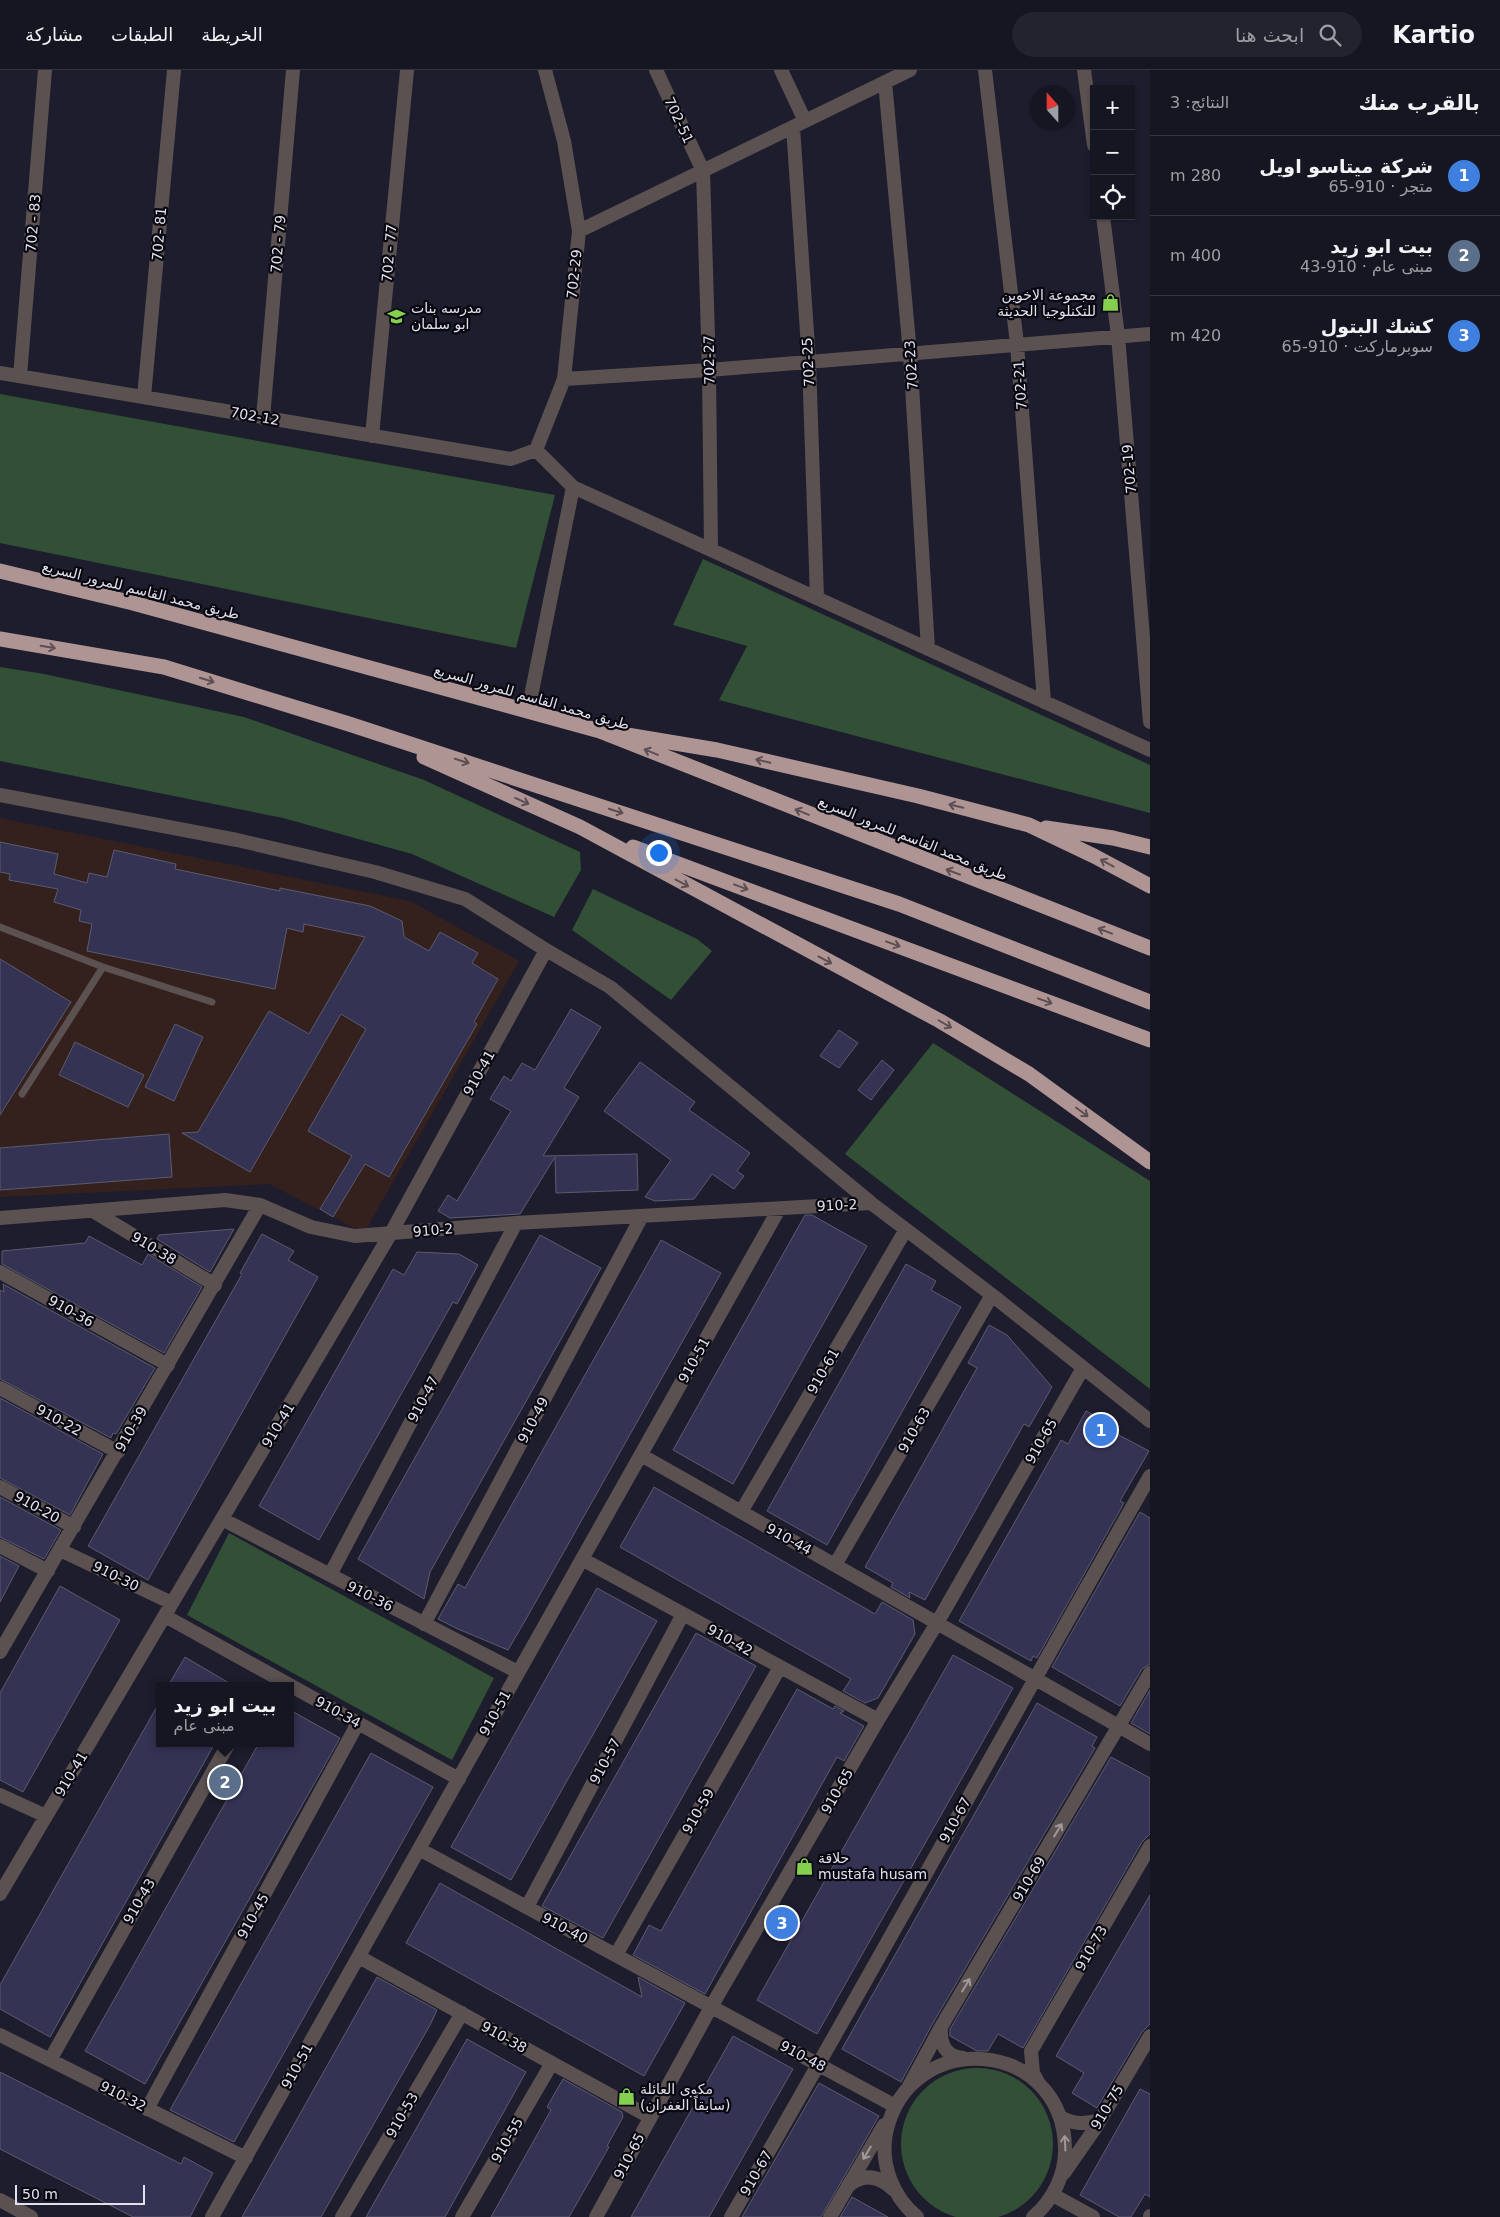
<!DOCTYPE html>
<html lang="ar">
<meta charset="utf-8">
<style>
:root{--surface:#161622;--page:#23232f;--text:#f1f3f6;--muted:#9e9fa5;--line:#353540;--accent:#8c9099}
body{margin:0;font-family:"DejaVu Sans","Noto Naskh Arabic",sans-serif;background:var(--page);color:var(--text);direction:rtl}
.controls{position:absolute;right:15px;top:15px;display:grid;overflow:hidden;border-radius:0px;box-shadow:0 1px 4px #0004}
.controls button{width:45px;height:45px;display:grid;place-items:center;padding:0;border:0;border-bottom:1px solid var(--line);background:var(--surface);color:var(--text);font:25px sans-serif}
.compass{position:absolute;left:1030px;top:15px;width:45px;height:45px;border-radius:50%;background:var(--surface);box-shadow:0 1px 4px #0004;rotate:339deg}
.scale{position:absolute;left:15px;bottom:12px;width:130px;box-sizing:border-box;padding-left:5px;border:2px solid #e1e1ed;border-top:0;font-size:14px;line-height:18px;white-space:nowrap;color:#e1e1ed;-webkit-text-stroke:4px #090810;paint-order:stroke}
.you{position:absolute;left:658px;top:782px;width:18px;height:18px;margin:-12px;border:4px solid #fff;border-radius:50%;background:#1a73e8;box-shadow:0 0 0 8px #1a73e833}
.badge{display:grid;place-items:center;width:32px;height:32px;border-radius:50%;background:var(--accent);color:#fff;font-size:16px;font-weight:700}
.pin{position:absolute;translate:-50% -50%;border:2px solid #fff;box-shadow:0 1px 5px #0006}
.popup{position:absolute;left:156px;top:1612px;width:138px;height:65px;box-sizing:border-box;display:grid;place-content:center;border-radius:0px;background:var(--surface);filter:drop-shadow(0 1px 4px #0005);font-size:16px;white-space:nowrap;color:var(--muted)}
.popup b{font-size:19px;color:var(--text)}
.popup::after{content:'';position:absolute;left:50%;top:100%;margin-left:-10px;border:10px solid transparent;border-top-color:var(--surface)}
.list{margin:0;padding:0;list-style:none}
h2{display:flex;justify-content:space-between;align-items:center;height:65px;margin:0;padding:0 20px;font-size:21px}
h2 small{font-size:16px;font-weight:400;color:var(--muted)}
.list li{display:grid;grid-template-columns:32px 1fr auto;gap:15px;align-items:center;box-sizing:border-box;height:80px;padding:0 20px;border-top:1px solid var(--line)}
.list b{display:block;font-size:19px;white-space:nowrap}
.list p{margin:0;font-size:16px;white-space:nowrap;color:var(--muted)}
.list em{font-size:16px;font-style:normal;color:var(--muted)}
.icon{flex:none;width:28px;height:28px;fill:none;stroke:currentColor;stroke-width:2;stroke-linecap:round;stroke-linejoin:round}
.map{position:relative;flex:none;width:1150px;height:2147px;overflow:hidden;direction:ltr}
header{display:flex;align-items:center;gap:30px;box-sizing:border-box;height:70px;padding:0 25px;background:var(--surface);border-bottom:1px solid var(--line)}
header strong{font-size:24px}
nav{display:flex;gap:28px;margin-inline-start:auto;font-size:18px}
.search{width:350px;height:45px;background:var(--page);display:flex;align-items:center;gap:12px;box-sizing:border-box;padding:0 18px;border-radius:28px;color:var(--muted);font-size:19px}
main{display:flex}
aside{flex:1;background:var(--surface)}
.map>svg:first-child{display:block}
.industrial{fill:#34211d}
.green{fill:#315036}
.building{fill:#353354;stroke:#5b5b6f}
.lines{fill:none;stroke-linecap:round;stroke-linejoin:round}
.lane{stroke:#5b5150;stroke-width:7}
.street{stroke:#5b5150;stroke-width:14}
.highway{stroke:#af9494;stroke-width:15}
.oneway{stroke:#5c4e52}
.oneway2{stroke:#9e999e}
.labels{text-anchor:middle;stroke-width:4.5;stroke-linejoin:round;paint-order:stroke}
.street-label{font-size:14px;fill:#e1e1ed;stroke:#090810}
.poi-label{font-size:14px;fill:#e1e1ed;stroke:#090810;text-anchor:start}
</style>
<header>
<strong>Kartio</strong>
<div class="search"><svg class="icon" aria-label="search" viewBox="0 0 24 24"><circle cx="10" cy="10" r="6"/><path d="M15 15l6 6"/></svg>ابحث هنا</div>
<nav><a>الخريطة</a><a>الطبقات</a><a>مشاركة</a></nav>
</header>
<main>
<aside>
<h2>بالقرب منك<small>النتائج: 3</small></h2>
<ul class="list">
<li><span class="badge" style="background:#3f7fe0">1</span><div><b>شركة ميتاسو اويل</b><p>متجر · 910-65</p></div><em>280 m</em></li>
<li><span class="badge" style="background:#5c6f8a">2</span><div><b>بيت ابو زيد</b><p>مبنى عام · 910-43</p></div><em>400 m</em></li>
<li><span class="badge" style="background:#3f7fe0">3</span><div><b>كشك البتول</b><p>سوبرماركت · 910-65</p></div><em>420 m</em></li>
</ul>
</aside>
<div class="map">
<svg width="1150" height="2147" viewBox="0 0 1150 2147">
<rect width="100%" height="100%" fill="#1e1d2e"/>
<path class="industrial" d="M0,748L410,831L519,891L364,1163L269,1114L0,1127Z"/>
<path class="green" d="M0,324L555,425L516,578L0,473Z
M703,489L1150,695V743L719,630L747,576L673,555Z
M0,597L44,604L244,647L424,710L580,782L581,800L554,847L412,784L283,748L0,691Z
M593,819L697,869L712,881L671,930L572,860Z
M933,973L1150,1111V1319L845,1084Z
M229,1463L494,1608L452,1690L187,1545Z
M901 2074a76 76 0 1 1 152 0a76 76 0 1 1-152 0Z"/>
<path class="building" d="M0,772L58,784L54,804L87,813L89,803L107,807L114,780L176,794L175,799L280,821V818L370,836L402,851L404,867L429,881L440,862L478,883L472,893L498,909L474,952L477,954L389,1107L365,1094L333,1147L320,1139L352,1086L308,1061L366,959L341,944L250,1102L182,1063L198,1062L269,941L309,964L365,867L304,854L303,862L287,858L275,919L87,881L92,854L79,851L81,840L54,832L58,819L9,810L10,804L0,802Z
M0,889L71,932L0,1045Z
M571,939L601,957L564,1018L579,1027L543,1086L637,1084L638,1120L556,1123L555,1087L520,1144L450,1148L438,1141L448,1125L457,1131L511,1041L490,1029L504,1006L511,1011L522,993L535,1000Z
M175,954L203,967L174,1031L145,1017Z
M839,960L858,973L839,998L820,986Z
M75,972L144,1005L128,1037L59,1005Z
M882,990L894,1000L871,1030L858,1020Z
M640,992L695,1032L689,1040L750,1083L737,1101L744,1106L734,1119L712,1104L694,1129L655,1131L645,1127L671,1090L604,1041Z
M169,1064L172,1107L0,1120V1078Z
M805,1145H812L867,1176L733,1414L673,1380Z
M234,1159L210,1202L157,1169L159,1165Z
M262,1164L294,1181L288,1190L318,1207L148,1510L88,1476L242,1204L240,1203Z
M540,1165L601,1198L430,1502L424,1529L358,1489Z
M89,1166L142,1195L148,1184L202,1217L164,1283L2,1194V1181L85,1173Z
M661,1170L721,1203L526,1549L508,1580L458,1559L438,1549L458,1514L465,1518Z
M417,1182L459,1184L478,1195L457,1234L453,1232L319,1470L259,1436L393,1199L404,1205Z
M906,1194L936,1211L931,1220L961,1237L827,1475L767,1441Z
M3,1214L155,1298L116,1364L113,1363L111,1368L0,1309V1220L4,1222Z
M989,1255L1007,1265L1052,1317L1029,1357L1024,1354L925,1530L909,1522L910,1528L891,1517L893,1513L865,1497L977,1298L968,1293Z
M0,1328L103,1384L70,1445L0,1408Z
M1086,1341L1118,1358L1115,1363L1149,1381L1120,1431L1124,1433L1037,1588L1033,1586L1031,1591L959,1551L1061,1370L1068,1374Z
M654,1417L875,1544L882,1532L913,1550L915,1564L878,1628L865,1633L843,1621L851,1609L620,1477Z
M0,1427L61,1460L44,1489L0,1467Z
M1140,1442L1150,1448V1594L1142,1599L1120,1636L1052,1597Z
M0,1486L19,1496L0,1532Z
M60,1516L120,1550L23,1722L0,1710V1623Z
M597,1518L657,1551L511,1810L451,1777Z
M696,1563L756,1596L603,1868L542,1836Z
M953,1585L1013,1618L817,1964L757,1930Z
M185,1587L234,1616H168Z
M797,1619L833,1639L835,1636L844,1641L840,1643L864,1656L844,1691L837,1687L705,1924L633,1885L649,1855L661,1861Z
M1150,1620V1664L1131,1653Z
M160,1631V1673H215L50,1967L0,1939V1915Z
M1037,1633L1097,1667L1092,1676L1095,1678L933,1953L901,2012L842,1979Z
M290,1640L340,1668L145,2014L85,1981L259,1673H290Z
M371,1683L433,1717L234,2072L170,2040Z
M1111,1687L1150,1708V1764L1142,1772L1023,1978L998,1964L988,1981H977L950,1966V1959Z
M440,1813L642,1927L638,1907L685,1933L644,2006L406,1873Z
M1150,1825V1954L1142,1962L1097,2038L1072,2023L1084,2003L1056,1986Z
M377,1907L437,1940L430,1955L321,2147H242Z
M733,1966L793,1999L756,2064L709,2147H631Z
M467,1969L526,2002L465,2111L445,2147H366Z
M0,2002L181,2094L184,2087L213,2103L190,2147H133L0,2079Z
M563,2009L622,2042L623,2047L607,2076L609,2077L569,2147H491L551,2040L547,2037Z
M819,2013L879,2046L821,2147H742Z
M1140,2019L1150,2024V2127L1145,2124L1131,2147H1119L1080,2125Z
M852,2127L888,2147H840Z"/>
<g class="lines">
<path class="lane" d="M0,857L103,897L212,932
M22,1024L103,897"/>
<path class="street" d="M656,0L703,101L709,300L711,479
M781,0L805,51
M985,0L1017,274L1044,632
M1084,0L1094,75
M885,12L910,283L928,579
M793,57L809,292L817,528
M1103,146L1118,266L1150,652
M579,161L910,0
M0,303L511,389L536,380L564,309L579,161L564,71L545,0
M20,306L45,0
M564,309L709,300L1150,264
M144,327L174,0
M263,348L293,0
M372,366L407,0
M536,380L573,417L1150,680
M528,641L573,417
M0,725L237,770L375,802L465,829L546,880L610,917L871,1133L992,1225L1150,1351
M93,1141L215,1215
M0,1148L225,1130L260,1135L311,1157L355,1166L516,1153L871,1133
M0,1202L168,1295
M0,1318L118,1382
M641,1385L1150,1674
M0,1417L74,1457
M741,1442L905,1161
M222,1449L518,1602
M0,1476L48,1501
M60,1480L172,1533
M582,1489L878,1650
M835,1495L992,1225
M330,1505L516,1153
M165,1546L459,1709
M424,1554L642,1146
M0,1582L260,1135
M0,1725L46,1746
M419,1779L895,2036
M0,1824L391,1163L546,880
M527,1837L683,1544
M616,1885L780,1597
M359,1887L650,2047
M941,1958C940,1974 945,1986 963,1988
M0,1965L246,2088
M50,1990L229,1673
M1038,2012L1033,2003L1031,1981L1150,1776
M909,2016L941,1957L1150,1603
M147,2039L358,1653
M1060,2047C1074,2054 1085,2055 1100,2050
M1064,2103L1096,2057L1150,1966
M848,2116C864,2102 880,2106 894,2120
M1053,2125L1093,2147
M0,2130L31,2147
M212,2147L779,1139
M342,2147L462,1943
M462,2147L552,1993
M596,2147L711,1937L878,1650L937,1553L1083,1298
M731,2147C873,1902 1009,1652 1150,1406
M830,2147L884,2055
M917,2147C893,2127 880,2094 886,2063C909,1956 1063,1968 1065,2078C1066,2104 1053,2130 1033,2147
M1150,2147V2146"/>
<path class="highway" d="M0,501L133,533L600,661L1150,878
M0,569L164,597L349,654L899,834L1150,932
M621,664L717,680L918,726L1029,755L1094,786L1150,816
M424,687L580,757L940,951L1029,1004L1150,1092
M1046,758L1113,768L1150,777
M633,777L1150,970"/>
</g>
<defs><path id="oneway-shaft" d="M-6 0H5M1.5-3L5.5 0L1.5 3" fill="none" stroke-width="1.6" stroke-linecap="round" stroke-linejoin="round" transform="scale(1.25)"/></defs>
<g class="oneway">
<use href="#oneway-shaft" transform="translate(48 577) rotate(10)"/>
<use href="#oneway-shaft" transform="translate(207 610) rotate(17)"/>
<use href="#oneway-shaft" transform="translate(651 682) rotate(-158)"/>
<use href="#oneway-shaft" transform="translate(462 691) rotate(18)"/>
<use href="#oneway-shaft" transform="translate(763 691) rotate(-167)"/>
<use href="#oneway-shaft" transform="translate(522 731) rotate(24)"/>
<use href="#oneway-shaft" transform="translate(956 736) rotate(-166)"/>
<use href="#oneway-shaft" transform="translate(616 741) rotate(18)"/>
<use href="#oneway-shaft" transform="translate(802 742) rotate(-158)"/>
<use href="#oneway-shaft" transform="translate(1107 793) rotate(-151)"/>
<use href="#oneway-shaft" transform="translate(953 802) rotate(-159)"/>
<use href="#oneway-shaft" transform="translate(682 813) rotate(28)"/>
<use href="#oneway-shaft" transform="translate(741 817) rotate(20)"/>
<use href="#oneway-shaft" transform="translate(1105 861) rotate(-159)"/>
<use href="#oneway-shaft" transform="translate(893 874) rotate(20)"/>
<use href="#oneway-shaft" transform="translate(825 890) rotate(28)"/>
<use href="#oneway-shaft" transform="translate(1045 931) rotate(20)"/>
<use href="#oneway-shaft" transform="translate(945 954) rotate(30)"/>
<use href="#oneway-shaft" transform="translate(1082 1042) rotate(37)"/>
</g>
<g class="oneway2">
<use href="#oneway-shaft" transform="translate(1058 1760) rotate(-59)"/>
<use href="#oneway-shaft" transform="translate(966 1915) rotate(-59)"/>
<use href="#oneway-shaft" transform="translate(1065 2073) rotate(-93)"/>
<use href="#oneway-shaft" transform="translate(867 2083) rotate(121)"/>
</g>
<defs>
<symbol id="shop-bare" viewBox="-9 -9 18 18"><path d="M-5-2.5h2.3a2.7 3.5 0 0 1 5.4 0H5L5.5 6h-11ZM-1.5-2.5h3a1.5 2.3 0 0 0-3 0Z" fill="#84d04e" stroke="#090810" stroke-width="2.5" paint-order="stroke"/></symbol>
<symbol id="school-bare" viewBox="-9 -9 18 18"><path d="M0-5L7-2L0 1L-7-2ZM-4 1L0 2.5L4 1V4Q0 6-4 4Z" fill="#84d04e" stroke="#090810" stroke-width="2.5" paint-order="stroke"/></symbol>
</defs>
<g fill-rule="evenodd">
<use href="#shop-bare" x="1098" y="220" width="25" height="25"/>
<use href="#school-bare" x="384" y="234" width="25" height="25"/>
<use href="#shop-bare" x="792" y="1784" width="25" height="25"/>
<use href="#shop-bare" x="614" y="2014" width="25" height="25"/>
</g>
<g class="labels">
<g class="street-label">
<text transform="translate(679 50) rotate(65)" y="5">702-51</text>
<text transform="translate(33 153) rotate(-85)" y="5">702 - 83</text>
<text transform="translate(159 164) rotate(-85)" y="5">702- 81</text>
<text transform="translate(278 174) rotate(-85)" y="5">702 - 79</text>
<text transform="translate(389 183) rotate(-85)" y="5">702 - 77</text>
<text transform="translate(574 204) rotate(-84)" y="5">702-29</text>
<text transform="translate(709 290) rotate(-91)" y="5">702-27</text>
<text transform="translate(808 292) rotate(-93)" y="5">702-25</text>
<text transform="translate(911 295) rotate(-94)" y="5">702-23</text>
<text transform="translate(1020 315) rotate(-94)" y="5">702-21</text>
<text transform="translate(255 346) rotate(10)" y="5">702-12</text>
<text transform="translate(1129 399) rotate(-95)" y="5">702-19</text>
<text transform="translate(141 520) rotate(14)" y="5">طريق محمد القاسم للمرور السريع</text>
<text transform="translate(532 627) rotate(16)" y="5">طريق محمد القاسم للمرور السريع</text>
<text transform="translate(913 768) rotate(22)" y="5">طريق محمد القاسم للمرور السريع</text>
<text transform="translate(479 1003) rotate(-61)" y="5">910-41</text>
<text transform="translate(837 1135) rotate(-3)" y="5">910-2</text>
<text transform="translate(433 1160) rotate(-5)" y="5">910-2</text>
<text transform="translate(154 1178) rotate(31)" y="5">910-38</text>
<text transform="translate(71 1241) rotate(29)" y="5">910-36</text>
<text transform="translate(694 1290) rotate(-61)" y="5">910-51</text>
<text transform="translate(823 1301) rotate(-60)" y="5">910-61</text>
<text transform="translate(423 1329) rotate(-62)" y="5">910-47</text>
<text transform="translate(59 1350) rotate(29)" y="5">910-22</text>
<text transform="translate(533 1350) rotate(-62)" y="5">910-49</text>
<text transform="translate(278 1355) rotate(-59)" y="5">910-41</text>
<text transform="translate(131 1359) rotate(-60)" y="5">910-39</text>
<text transform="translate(914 1360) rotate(-60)" y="5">910-63</text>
<text transform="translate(1041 1371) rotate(-60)" y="5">910-65</text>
<text transform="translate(37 1437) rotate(29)" y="5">910-20</text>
<text transform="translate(789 1469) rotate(29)" y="5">910-44</text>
<text transform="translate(116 1506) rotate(26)" y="5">910-30</text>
<text transform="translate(370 1526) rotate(27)" y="5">910-36</text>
<text transform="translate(730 1570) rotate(29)" y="5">910-42</text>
<text transform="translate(338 1642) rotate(29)" y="5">910-34</text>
<text transform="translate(495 1643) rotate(-61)" y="5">910-51</text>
<text transform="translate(605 1691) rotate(-62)" y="5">910-57</text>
<text transform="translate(71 1704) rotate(-59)" y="5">910-41</text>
<text transform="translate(837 1721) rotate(-60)" y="5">910-65</text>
<text transform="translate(698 1741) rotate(-60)" y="5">910-59</text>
<text transform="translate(955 1750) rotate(-61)" y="5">910-67</text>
<text transform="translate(1029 1809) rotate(-59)" y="5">910-69</text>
<text transform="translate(139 1831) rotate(-60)" y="5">910-43</text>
<text transform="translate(253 1846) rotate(-61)" y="5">910-45</text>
<text transform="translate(565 1858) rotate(28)" y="5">910-40</text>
<text transform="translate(1091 1878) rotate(-60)" y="5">910-73</text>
<text transform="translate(504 1967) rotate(29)" y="5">910-38</text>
<text transform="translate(803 1986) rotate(28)" y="5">910-48</text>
<text transform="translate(297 1996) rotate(-61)" y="5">910-51</text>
<text transform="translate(123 2026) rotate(27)" y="5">910-32</text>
<text transform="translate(1107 2037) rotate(-59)" y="5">910-75</text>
<text transform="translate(402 2045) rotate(-60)" y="5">910-53</text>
<text transform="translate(507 2070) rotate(-60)" y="5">910-55</text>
<text transform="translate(629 2086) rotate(-62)" y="5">910-65</text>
<text transform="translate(756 2103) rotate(-60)" y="5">910-67</text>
</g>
<g class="poi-label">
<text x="1096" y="230" text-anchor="end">مجموعة الاخوين<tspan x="1096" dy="16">للتكنلوجيا الحديثة</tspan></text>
<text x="411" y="243">مدرسه بنات<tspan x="411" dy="16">ابو سلمان</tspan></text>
<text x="818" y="1793">حلاقة<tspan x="818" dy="16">mustafa husam</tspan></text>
<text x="640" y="2024">مكوى العائلة<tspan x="640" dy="16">(سابقاً الغفران)</tspan></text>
</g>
</g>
</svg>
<div class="controls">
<button>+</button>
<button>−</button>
<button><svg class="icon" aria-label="locate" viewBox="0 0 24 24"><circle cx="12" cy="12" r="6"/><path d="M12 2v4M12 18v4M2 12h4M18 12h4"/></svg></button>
</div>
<svg class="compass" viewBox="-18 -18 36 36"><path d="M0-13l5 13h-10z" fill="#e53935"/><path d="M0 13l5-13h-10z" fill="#9e9fa5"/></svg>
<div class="scale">50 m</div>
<div class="you"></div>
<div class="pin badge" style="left:1101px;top:1360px;background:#3f7fe0">1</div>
<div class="pin badge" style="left:225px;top:1712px;background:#5c6f8a">2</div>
<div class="popup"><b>بيت ابو زيد</b>مبنى عام</div>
<div class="pin badge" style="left:782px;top:1853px;background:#3f7fe0">3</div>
</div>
</main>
